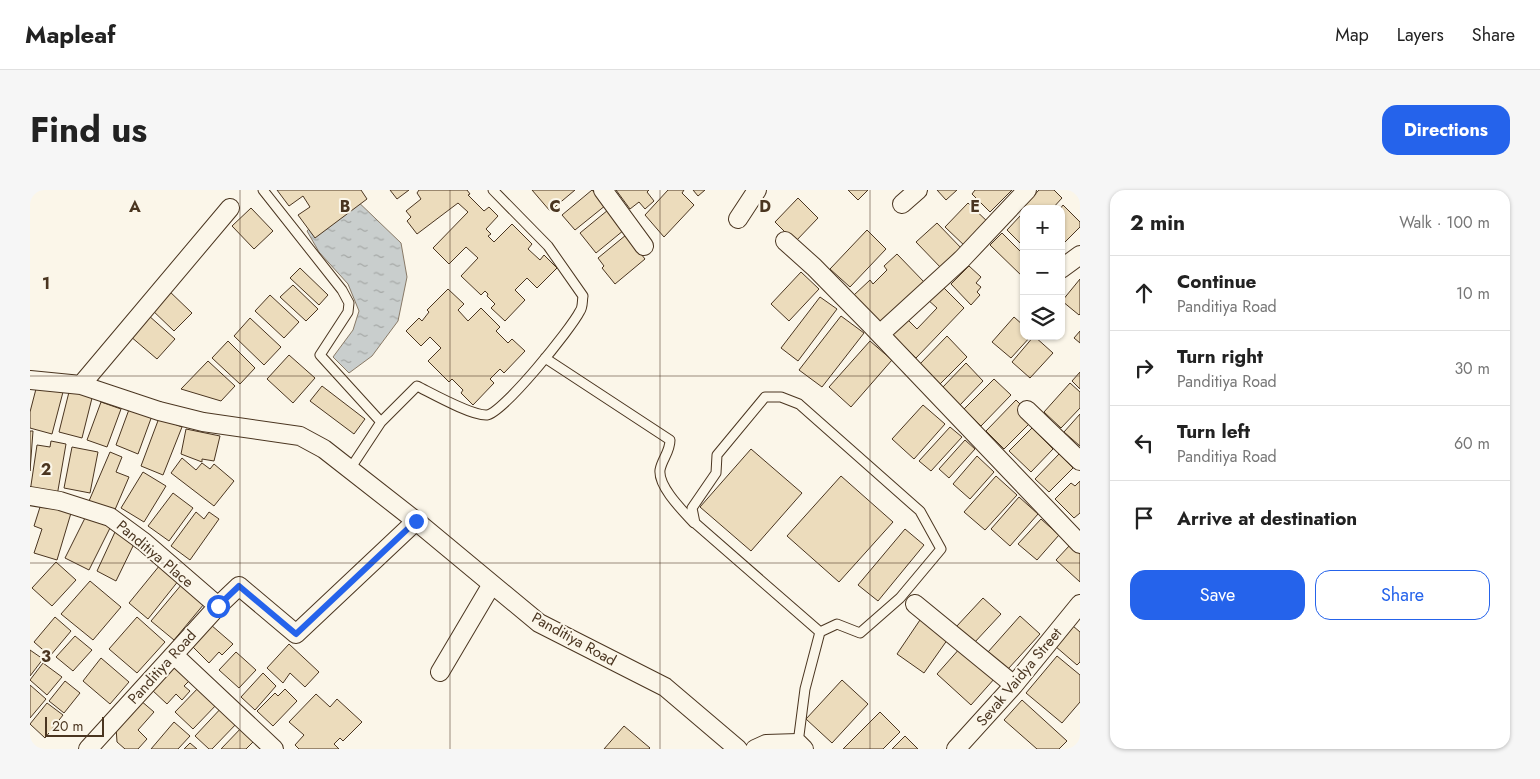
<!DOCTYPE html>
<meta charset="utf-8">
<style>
:root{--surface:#fff;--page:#f6f6f6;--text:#222;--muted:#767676;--line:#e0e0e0;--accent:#2563eb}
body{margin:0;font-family:Jost,sans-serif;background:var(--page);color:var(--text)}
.controls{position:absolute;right:15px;top:15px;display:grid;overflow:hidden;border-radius:10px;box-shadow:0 1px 4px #0004}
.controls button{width:45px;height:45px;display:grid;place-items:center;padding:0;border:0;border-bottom:1px solid var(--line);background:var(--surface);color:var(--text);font:25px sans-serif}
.scale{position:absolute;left:15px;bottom:12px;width:59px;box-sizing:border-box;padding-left:5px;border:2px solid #4a3520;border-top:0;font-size:14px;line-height:18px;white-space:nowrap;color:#4a3520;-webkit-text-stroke:4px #fbf6e9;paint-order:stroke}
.stop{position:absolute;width:15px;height:15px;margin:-11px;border:4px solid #2563eb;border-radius:50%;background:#fff}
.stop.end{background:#2563eb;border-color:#fff;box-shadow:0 1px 5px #0008}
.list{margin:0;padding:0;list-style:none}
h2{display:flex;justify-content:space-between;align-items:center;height:65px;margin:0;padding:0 20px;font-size:21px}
h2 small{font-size:16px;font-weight:400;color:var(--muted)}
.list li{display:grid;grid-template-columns:32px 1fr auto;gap:15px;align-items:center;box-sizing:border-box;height:75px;padding:0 20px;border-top:1px solid var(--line)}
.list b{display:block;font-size:19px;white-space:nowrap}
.list p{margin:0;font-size:16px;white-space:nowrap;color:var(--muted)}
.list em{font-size:16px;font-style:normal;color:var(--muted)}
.actions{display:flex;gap:10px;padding:15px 20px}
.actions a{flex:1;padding:11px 0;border:1px solid var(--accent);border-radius:15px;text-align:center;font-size:18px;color:var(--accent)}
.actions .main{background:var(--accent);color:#fff}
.icon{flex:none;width:28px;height:28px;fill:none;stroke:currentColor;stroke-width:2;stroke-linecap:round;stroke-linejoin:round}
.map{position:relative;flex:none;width:1050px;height:559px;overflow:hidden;border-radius:15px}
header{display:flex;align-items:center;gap:30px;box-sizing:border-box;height:70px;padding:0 25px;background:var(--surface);border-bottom:1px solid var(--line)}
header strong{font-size:24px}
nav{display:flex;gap:28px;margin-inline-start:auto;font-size:18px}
.intro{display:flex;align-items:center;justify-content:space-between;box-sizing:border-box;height:120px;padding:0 30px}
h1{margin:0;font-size:35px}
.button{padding:12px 22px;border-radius:15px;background:var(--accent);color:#fff;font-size:18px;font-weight:700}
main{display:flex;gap:30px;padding:0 30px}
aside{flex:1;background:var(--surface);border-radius:15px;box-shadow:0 1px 4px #0004}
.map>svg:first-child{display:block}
.water{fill:url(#water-ripples);stroke:#887966}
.building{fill:#ecdcbc;stroke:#4a3520}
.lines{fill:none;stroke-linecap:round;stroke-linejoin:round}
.lane-casing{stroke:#4a3520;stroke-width:11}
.street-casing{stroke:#4a3520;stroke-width:20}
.lane{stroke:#fbf6e9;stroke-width:9}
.street{stroke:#fbf6e9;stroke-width:18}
.route{stroke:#2563eb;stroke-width:6}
.grid{fill:none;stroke:#4a3520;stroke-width:1;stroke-opacity:0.55}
.labels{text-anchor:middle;stroke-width:4;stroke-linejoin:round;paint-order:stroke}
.street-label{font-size:15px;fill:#4a3520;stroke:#fbf6e9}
.grid-label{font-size:16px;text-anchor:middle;font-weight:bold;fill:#4a3520;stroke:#fbf6e9;stroke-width:4;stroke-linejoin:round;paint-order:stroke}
</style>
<header>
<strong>Mapleaf</strong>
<nav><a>Map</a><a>Layers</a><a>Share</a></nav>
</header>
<div class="intro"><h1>Find us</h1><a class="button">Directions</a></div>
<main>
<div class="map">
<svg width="1050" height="559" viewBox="0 0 1050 559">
<defs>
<pattern id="water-ripples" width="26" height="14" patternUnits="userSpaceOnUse" patternTransform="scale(1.25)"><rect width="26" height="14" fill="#c9cecd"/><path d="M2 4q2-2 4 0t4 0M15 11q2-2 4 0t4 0" fill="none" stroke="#a5a8a6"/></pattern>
</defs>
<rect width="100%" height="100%" fill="#fbf6e9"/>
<path class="water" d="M321,5L371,53L377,87L368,131L342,166L319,183L303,167L323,140L329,121L318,94L289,62L277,41L304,12Z"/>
<path class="building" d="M247,0H331L337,9L285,48L268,25L280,17L273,6L259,16Z
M360,0H379L367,9Z
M389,0H437L440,4L438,5L454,21L459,17L468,26L456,39L461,44L458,46L464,52L482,34L502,54L498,59L510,70L514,65L527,78L507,98L497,88L485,100L495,110L475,131L461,118L465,114L457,106L458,104L455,101L451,105L431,86L448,68L436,57L419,74L403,58L438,22L428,13L387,44L377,31L381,27L376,21L391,9L387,3Z
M502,0H545L520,21Z
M562,0L576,15L545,40L532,25Z
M586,0H619L617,2L624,11L615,19L609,12L600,19Z
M638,0H654L652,3L664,15L634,47L615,25Z
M663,0H675L668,6Z
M818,0H838L828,10Z
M907,0H927L916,10Z
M945,0H982L960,22L942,4Z
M1009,0H1024L1032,8L1022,19L994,20L992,18Z
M768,8L788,28L765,52L745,32Z
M938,13L960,34L937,58L915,37Z
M1033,15L1050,32V37L1031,56L1030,19Z
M221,18L243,41L224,59L202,36Z
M578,20L594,40L566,63L550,43Z
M991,25L994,28V57L977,40Z
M907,33L933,60L913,80L886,52Z
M837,40L856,59L820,97L800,79Z
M972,43L994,65V88L960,55Z
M596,45L615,69L585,94L572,78L574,76L568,68Z
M867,64L895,93L852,134L824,105L840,90L843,94L857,80L854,76Z
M939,76L951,87L946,93L951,97L947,102L950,105L941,115L921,94Z
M270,78L298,105L289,115L260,88Z
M771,82L789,99L759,131L741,114Z
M1050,89V124L1049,125L1032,111Z
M263,95L288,119L276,131L250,107Z
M911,95L934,118L886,168L863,145L878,130L887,139L907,118L897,109Z
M137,99L162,123L144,141L119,117Z
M418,99L434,114L428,120L438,131L451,118L470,137L466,141L478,153L482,149L495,161L474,183L470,179L460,189L464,193L443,215L431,203L433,200L422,189L419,192L398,171L411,158L400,147L391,156L376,141L389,128L392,131L399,122L397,120Z
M240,105L269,132L254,148L225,121Z
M790,107L807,119L768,171L751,158Z
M118,125L145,149L127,169L100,146Z
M811,126L834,143L792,197L769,180Z
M984,127L994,136V146H1001L981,168L962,152Z
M220,128L251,157L234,175L204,146Z
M1050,141V153L1044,148Z
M917,146L937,167L909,195L889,175Z
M1004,146L1023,163L1000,188L982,172Z
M198,151L225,178L210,194L182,168Z
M840,151L862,170L821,217L799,197Z
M259,165L285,188L263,213L237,189Z
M178,171L205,196L191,211L151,199Z
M936,173L953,191L930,215L912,198Z
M1050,182V199L1042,191Z
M964,189L981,205L951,236L934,219Z
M1040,193L1050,202V218L1031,238L1014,222Z
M7,195L33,202L22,244L0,238V222Z
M292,196L335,229L324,244L280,211Z
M40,198L63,204L52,248L29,242Z
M986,210L996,220L991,226L999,234L974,259L956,241Z
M71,212L91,219L77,257L57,250Z
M101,214L123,223L108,264L86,255Z
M893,215L915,234L884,269L862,249Z
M1050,224V256L1034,242Z
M129,228L152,237L133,285L111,276Z
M920,237L932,247L901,281L889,271Z
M1002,238L1023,259L1001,282L979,261Z
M156,239L190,246L184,271L172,269V272L151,264Z
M0,241H3L0,281Z
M935,250L945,259L919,288L909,279Z
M21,251L36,254L27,306L0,302L7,255L20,257Z
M42,257L68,262L60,303L34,298Z
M721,259L772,303L721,361L670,317Z
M80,262L92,267L86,282L99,287L84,322L59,311Z
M1029,264L1043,278L1019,302L1005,289Z
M947,266L964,282L940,309L923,294Z
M152,268L166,280L172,273L180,279L184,274L204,291L184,316L141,283Z
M113,282L136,296L114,332L91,318Z
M811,286L863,332L809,392L757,346Z
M966,286L987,305L955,340L934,322Z
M1050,291V323L1044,328L1025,309L1041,293L1045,296Z
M143,303L163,318L139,351L118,336Z
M989,307L1008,324L980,356L961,339Z
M11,314L41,323L27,370L4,363L12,339L4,336Z
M166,322L174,329L179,322L189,329L160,370L141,356Z
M57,324L81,336L59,380L35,368Z
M1011,329L1029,345L1007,370L988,354Z
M875,339L894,355L848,411L828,395Z
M85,342L105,352L86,391L67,381Z
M1040,355L1050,364V392L1026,370Z
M26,372L46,390L22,416L2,398Z
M130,375L149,390L118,429L99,413Z
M60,391L91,417L63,450L31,424Z
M152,394L174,414L144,450L121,431Z
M953,408L971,424L944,453L926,437Z
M990,426L1010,444L978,479L958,462Z
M25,427L41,441L20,466L4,452Z
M107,427L135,452L107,483L79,459Z
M892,427L920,446L894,483L867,464Z
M181,435L203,454L192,465L189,462L179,473L162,456Z
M1043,436L1050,442V472L1047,475L1025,456Z
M45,446L62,460L43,481L26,467Z
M259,454L289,482L275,497L260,483L253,493L237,478Z
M931,457L965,488L941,515L907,484Z
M0,460L13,469L0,486Z
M206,462L226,480L209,498L189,480Z
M1027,466L1050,485V512L1032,533L996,503Z
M71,468L99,492L80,514L53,491Z
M13,473L32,487L17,505L0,490Z
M148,474L162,488L154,496L160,501L152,510L146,504L137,514L122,500Z
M233,483L246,496L225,520L211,507Z
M812,490L838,514L802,553L776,529Z
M35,491L50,503L34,523L19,511Z
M0,495L16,509L0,528Z
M171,495L189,512L163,539L145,522Z
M255,499L267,511L243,536L227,521L245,503L248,506Z
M286,504L300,517L307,509L332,532L313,551L310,548L304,554L309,559H269L265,555L274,545L259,532Z
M110,510L124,522L108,540L117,549L108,559H95L87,552L86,537Z
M992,510L1037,551L1029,559H1007L974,530Z
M17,513L33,525L15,548L0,534Z
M194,515L209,531L182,559H179L165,546Z
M850,522L870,542L853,559H813Z
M144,532L160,546L148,559H121Z
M214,535L227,548L216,559H191Z
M594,536L620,558L619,559H574Z
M875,546L888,559H862Z
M160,553L167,559H154Z"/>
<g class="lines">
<defs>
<path id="lane" d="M233,0L312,100L319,113L318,122L290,165L351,232
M515,168L640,250C640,262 632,269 630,280C628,297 654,322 664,333
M320,279L351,232L387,196C403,204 442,226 457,225C473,223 541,139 550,121C553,117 552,111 553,106L518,56L463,0
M768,553L775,499L790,442L807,434L830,443L870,408L911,359L890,321L769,214L751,207H735L687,265L686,283L662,318L665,333L790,442"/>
<path id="street" d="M573,0L614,56
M872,14L888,0
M708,29L727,0
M755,51L784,77L841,135L1050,354
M1031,79L1050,65
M850,144L932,69L997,0
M0,190L51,195L129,221L173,232L270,246L294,259L386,331L509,433L635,497L708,559
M51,195L200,18
M997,220L1050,271
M0,306L30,311L80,327L114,352L188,416
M885,414L984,495
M144,465L244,559
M410,482L462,394
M58,559L188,416L209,396L266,444L386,331
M725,559L736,554L768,553L774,559
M926,559L984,495L1050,414"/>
</defs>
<use href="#lane" class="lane-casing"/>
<use href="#street" class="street-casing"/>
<use href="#lane" class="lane"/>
<use href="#street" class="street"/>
</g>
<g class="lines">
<path class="route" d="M188,416L209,396L266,444L386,331"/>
</g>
<path class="grid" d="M210,0V559M420,0V559M630,0V559M840,0V559M0,186H1050M0,373H1050"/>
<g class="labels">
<g class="street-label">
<text transform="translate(125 364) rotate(40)" y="5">Panditiya Place</text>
<text transform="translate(544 449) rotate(29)" y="5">Panditiya Road</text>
<text transform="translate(132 477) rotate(-48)" y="5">Panditiya Road</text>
<text transform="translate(989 487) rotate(-50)" y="5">Sevak Vaidya Street</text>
</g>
</g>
<g class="grid-label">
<text x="105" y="22">A</text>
<text x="315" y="22">B</text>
<text x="525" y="22">C</text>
<text x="735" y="22">D</text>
<text x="945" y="22">E</text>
<text x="16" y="99">1</text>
<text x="16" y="285">2</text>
<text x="16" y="472">3</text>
</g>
</svg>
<div class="controls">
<button>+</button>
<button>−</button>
<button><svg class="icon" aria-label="layers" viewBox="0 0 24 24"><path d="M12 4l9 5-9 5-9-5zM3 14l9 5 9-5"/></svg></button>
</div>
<div class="scale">20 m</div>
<div class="stop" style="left:188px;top:416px"></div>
<div class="stop end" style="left:386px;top:331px"></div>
</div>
<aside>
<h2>2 min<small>Walk · 100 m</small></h2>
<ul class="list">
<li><svg class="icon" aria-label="ahead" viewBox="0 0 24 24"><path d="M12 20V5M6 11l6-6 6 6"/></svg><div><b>Continue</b><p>Panditiya Road</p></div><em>10 m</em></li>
<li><svg class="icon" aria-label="right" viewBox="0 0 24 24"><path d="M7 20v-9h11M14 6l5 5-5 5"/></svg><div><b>Turn right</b><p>Panditiya Road</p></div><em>30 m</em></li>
<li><svg class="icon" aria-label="left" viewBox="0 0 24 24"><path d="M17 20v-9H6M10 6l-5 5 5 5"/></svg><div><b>Turn left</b><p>Panditiya Road</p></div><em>60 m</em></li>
<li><svg class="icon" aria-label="arrive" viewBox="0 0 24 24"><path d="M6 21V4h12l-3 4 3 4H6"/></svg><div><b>Arrive at destination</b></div></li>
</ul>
<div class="actions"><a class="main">Save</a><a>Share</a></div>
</aside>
</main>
